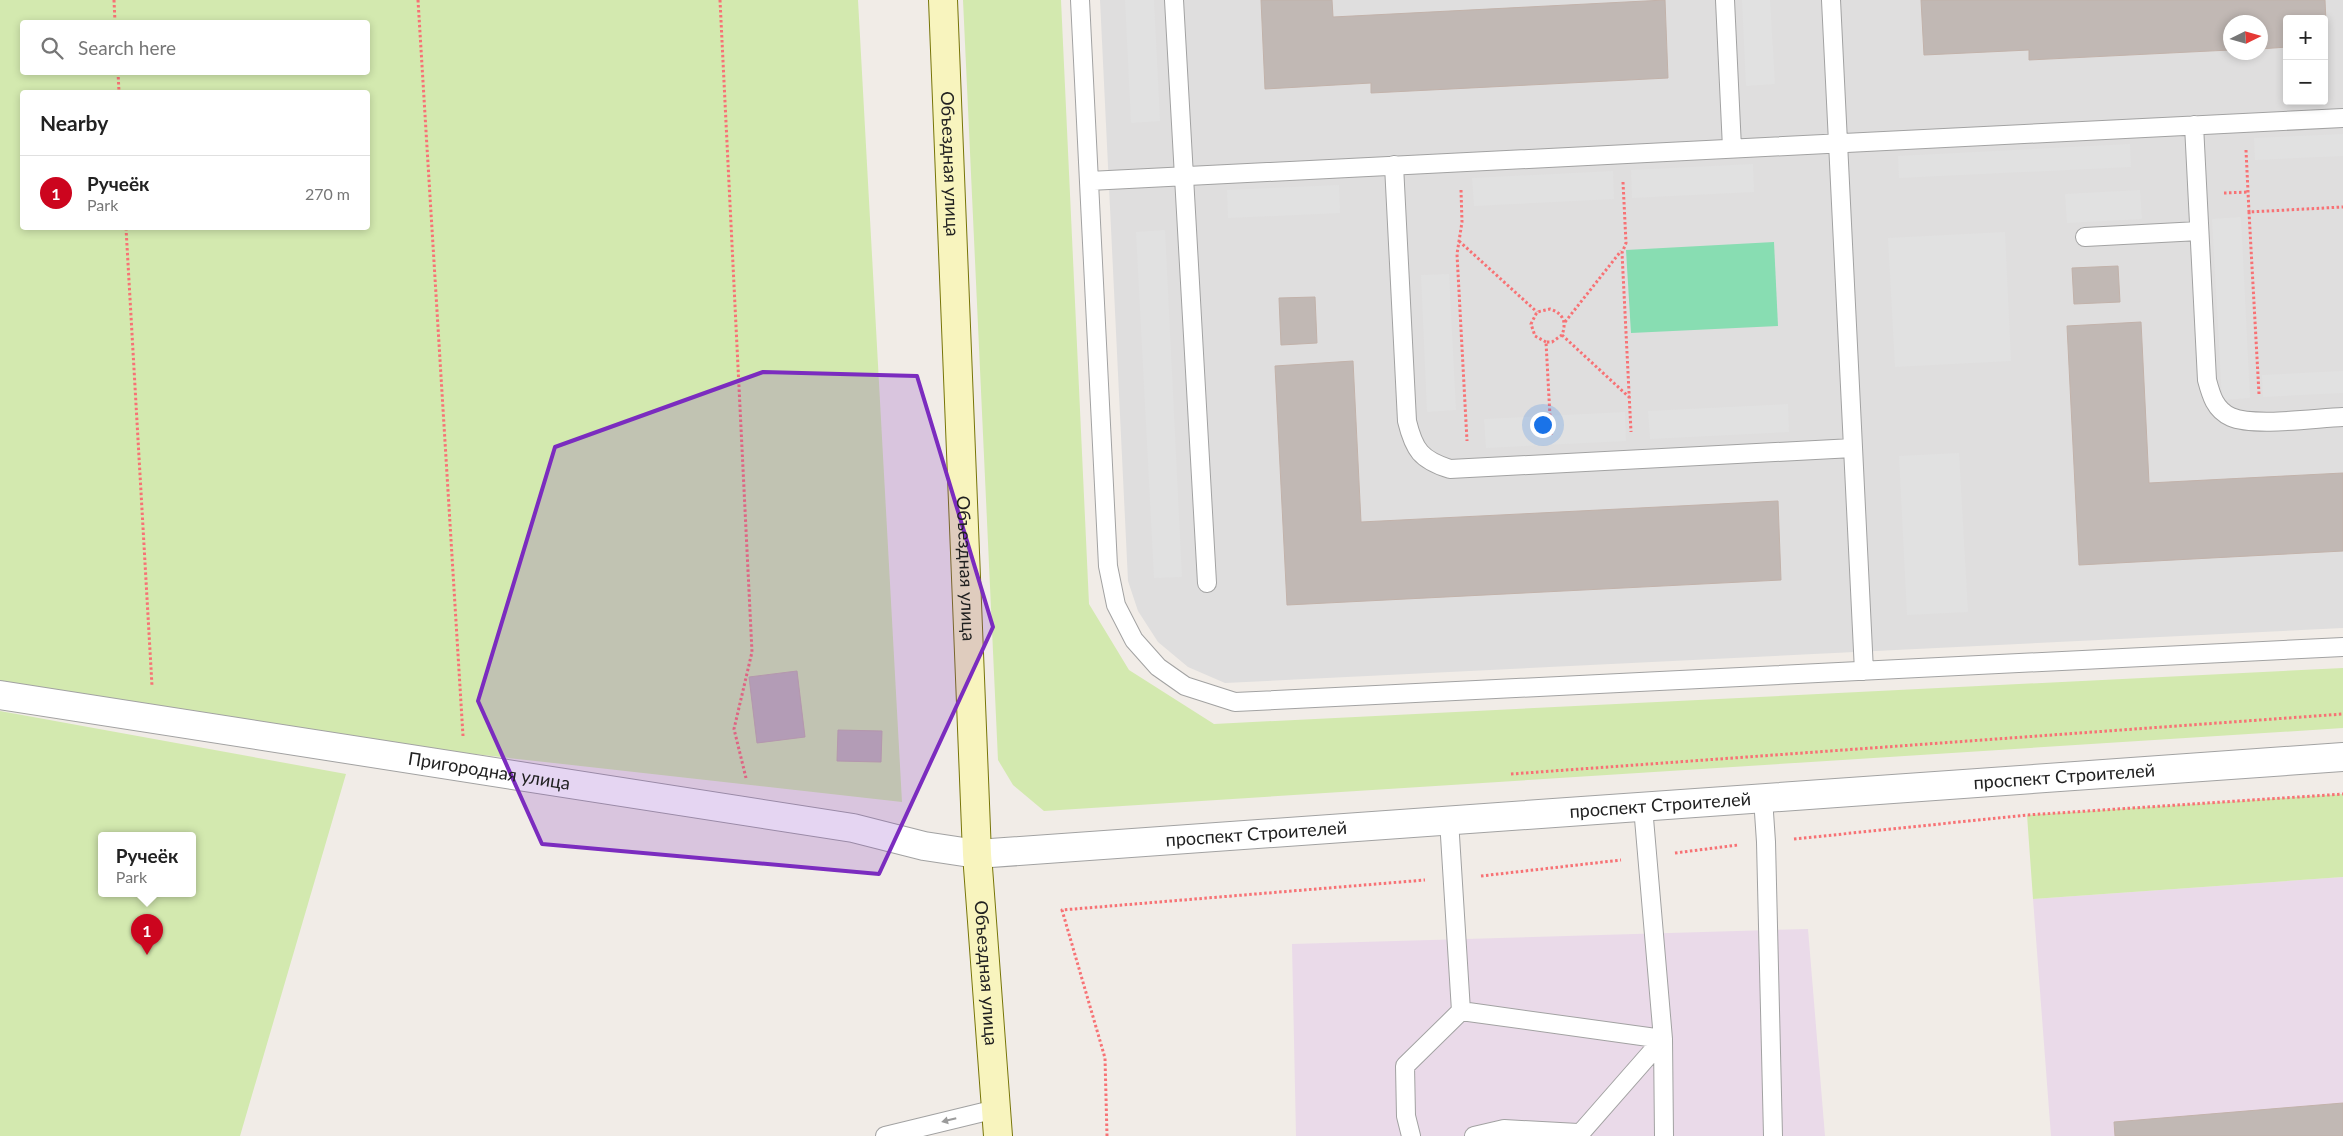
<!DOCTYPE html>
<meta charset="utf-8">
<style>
:root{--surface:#fff;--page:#f6f6f6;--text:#222;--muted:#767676;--line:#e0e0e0;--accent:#cc051e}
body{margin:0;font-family:Lato,sans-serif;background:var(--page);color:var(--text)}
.controls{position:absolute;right:15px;top:15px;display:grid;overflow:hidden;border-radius:5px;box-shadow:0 2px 8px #0003}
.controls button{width:45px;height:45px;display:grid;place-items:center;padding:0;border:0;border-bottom:1px solid var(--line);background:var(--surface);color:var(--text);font:25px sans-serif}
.compass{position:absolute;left:2223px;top:15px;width:45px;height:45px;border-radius:50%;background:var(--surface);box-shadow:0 2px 8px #0003;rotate:85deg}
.you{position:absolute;left:1542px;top:424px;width:18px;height:18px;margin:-12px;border:4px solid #fff;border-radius:50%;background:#1a73e8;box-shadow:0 0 0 8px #1a73e833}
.badge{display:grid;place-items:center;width:32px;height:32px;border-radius:50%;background:var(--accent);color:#fff;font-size:16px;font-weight:700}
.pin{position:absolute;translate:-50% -41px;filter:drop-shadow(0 1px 2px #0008)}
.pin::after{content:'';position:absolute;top:26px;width:18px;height:15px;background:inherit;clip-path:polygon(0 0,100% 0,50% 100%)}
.popup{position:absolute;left:98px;top:832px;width:98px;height:65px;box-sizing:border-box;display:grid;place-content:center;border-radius:5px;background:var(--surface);filter:drop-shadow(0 1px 4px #0005);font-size:16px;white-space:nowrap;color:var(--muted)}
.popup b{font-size:19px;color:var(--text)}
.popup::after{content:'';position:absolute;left:50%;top:100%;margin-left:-10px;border:10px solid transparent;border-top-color:var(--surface)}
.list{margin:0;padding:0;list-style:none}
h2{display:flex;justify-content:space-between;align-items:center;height:65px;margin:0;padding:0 20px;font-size:21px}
h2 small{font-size:16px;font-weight:400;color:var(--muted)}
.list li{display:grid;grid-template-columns:32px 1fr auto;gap:15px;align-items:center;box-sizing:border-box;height:75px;padding:0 20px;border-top:1px solid var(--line)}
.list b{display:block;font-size:19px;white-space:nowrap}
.list p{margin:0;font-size:16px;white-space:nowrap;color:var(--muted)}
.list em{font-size:16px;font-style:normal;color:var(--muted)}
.icon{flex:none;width:28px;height:28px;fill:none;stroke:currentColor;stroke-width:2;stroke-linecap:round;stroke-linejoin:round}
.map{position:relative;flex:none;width:2343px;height:1136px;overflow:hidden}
.search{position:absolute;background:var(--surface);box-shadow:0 2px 8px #0003;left:20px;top:20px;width:350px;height:55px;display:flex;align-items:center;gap:12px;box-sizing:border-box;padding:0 18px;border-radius:5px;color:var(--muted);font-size:19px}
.panel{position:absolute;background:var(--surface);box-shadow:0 2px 8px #0003;left:20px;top:90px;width:350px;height:140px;border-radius:5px}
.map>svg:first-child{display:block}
.residential{fill:#dfdede;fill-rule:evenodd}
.industrial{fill:#eadae9}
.grass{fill:#d3e9af;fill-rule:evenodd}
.pitch{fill:#88ddb2}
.parking{fill:#e1e1e1}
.building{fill:#c1b8b4;stroke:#c2b2aa}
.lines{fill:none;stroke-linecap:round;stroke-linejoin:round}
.service-casing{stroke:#a2a2a2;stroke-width:20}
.minor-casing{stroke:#a2a2a2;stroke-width:30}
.tertiary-casing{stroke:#a2a2a2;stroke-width:30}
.secondary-casing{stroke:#777508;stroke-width:30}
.path{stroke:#f77275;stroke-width:3;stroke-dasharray:2.5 2.5;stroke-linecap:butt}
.service{stroke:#fff;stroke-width:18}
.minor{stroke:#fff;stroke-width:28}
.tertiary{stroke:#fff;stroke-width:28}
.secondary{stroke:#f8f4be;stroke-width:28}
.oneway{fill:#9b9b9b}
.marked{fill:#7b2cbf;fill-opacity:0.2;stroke:#7b2cbf;stroke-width:4;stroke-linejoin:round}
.labels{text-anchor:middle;stroke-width:4;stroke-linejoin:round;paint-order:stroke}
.street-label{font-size:18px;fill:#212121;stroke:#fff}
</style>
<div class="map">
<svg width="2343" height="1136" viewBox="0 0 2343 1136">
<rect width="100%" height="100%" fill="#f1ece7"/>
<path class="residential" d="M1100,0H2343V628L1225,683L1188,667L1158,642L1138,611L1128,581ZM2287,19H2324V101H2287ZM2230,22H2260V52H2230Z"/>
<path class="industrial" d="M2343,877V1136H2051L2033,899Z
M1808,929L1825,1136H1296L1292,944Z"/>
<path class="grass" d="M0,0H858L902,802L375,743L0,681ZM22,22H368V72H22ZM22,92H368V228H22Z
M963,0H1061L1089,604L1129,670L1214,724L2343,668V728L1044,811L1013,785L998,760Z
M0,711L346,774L240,1136H0ZM102,836H192V894H102Z
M2343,794V877L2033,899L2027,815Z"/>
<path class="pitch" d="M1774,242L1778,326L1631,333L1626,250Z"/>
<path class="parking" d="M1125,0H1154L1160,121L1131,123Z
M1742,0H1770L1775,84L1746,86Z
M2343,134V156L2255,160L2254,138Z
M2130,144L2131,167L1899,178L1898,156Z
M1753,164L1754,192L1632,198L1631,170Z
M1613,171L1614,199L1474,206L1472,178Z
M1339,185L1340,213L1228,218L1227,190Z
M2140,190L2142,219L2067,223L2065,194Z
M2241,217L2250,398L2222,400L2212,219Z
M1165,230L1182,577L1154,578L1136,232Z
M2005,232L2011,361L1895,367L1888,238Z
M1449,274L1456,410L1427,412L1421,275Z
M2343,371V393L2263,397L2262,375Z
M1788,404L1789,432L1650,439L1648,411Z
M1625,412L1626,441L1486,448L1484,419Z
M1959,453L1968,612L1907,615L1899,456Z"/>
<path class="building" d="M1261,0H1332L1333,17L1665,0L1668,78L1371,93V83L1265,89Z
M1921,0H2325L2327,45H2324V19H2287V47L2260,49V22H2230V50L2029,60V50L1924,55Z
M2118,266L2120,302L2074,304L2072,268Z
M1315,297L1317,343L1281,345L1279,298Z
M2141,322L2149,483L2343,473V551L2079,565L2067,326Z
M1353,361L1361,522L1778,501L1781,580L1287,605L1275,366Z
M797,671L805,737L757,743L749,677Z
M838,730L882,731L881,762L837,761Z
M2343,1103V1136H2115L2114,1122Z"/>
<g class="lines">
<defs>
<path id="service" d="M1080,0L1108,566L1116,605L1134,640L1158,667L1185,686L1235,702L2343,647
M1174,0L1207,583
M1725,0L1732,148
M1831,0L1864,671
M2194,125L2207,380C2211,395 2215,410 2231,417C2254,427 2316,418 2343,417
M1394,165L1407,421C1414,450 1421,460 1450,469L1853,448
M1089,181L2343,118
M2085,237L2199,231
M1763,798L1766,842L1773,1136
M1643,807L1663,1039L1664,1136
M1449,820L1461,1011L1663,1039L1578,1136
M885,1136L996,1109
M1411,1136L1406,1116L1405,1066L1461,1011
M1474,1136L1504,1129L1578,1133"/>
<g id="minor">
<path id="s1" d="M0,695L853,828L924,846L977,854"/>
</g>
<g id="tertiary">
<path id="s2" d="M977,854L2343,757"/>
</g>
<g id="secondary">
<path id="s3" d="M943,0L977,854L998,1136"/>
</g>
</defs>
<use href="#service" class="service-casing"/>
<use href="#minor" class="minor-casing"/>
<use href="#tertiary" class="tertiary-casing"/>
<use href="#secondary" class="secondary-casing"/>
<path class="path" d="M114,0L115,22
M418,0L463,736
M720,0L752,652L734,729L746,778
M118,72L119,92
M2246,150L2249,212
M1623,182L1626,243L1622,253L1631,432
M1461,190L1462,222L1457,254L1467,441
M2224,193L2249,192
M126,228L152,686
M1459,241L1537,312
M1565,322L1621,251
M1562,335L1629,397
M1546,342L1535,336L1531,324L1537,312L1550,309C1563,313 1567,322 1562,335L1552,342H1546L1551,435
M2259,394L2249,212L2343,207
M1511,774L2343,714
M1794,839L2027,815L2343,794
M1675,853L1738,845
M1481,876L1621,860
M1107,1136L1105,1058L1062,910L1425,880"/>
<use href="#service" class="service"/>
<use href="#minor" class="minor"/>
<use href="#tertiary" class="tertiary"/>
<use href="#secondary" class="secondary"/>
</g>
<defs><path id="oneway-solid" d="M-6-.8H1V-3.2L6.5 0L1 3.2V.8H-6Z" transform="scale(1.25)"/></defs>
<use class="oneway" href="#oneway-solid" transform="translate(949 1120) rotate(166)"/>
<path class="marked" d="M763,372L917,376L993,627L879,874L542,844L478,701L555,447Z"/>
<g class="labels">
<g class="street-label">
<text dy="6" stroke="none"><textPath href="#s3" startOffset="164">Объездная улица</textPath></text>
<text dy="6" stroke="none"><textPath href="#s3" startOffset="569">Объездная улица</textPath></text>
<text dy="6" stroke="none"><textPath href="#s1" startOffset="495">Пригородная улица</textPath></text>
<text dy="6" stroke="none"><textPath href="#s2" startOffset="1090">проспект Строителей</textPath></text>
<text dy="6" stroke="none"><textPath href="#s2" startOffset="685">проспект Строителей</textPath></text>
<text dy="6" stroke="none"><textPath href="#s2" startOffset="280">проспект Строителей</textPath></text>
<text dy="6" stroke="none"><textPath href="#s3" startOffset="974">Объездная улица</textPath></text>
</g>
</g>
</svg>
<div class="controls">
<button>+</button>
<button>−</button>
</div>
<svg class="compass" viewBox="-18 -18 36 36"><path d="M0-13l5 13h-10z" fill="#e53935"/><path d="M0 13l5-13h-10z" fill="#767676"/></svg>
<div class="you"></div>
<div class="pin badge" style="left:147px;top:955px">1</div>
<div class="popup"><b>Ручеёк</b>Park</div>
<div class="search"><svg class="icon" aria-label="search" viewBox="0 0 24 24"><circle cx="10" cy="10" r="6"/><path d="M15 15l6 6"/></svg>Search here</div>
<section class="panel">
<h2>Nearby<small></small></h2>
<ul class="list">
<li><span class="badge">1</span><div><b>Ручеёк</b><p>Park</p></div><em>270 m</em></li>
</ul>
</section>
</div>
